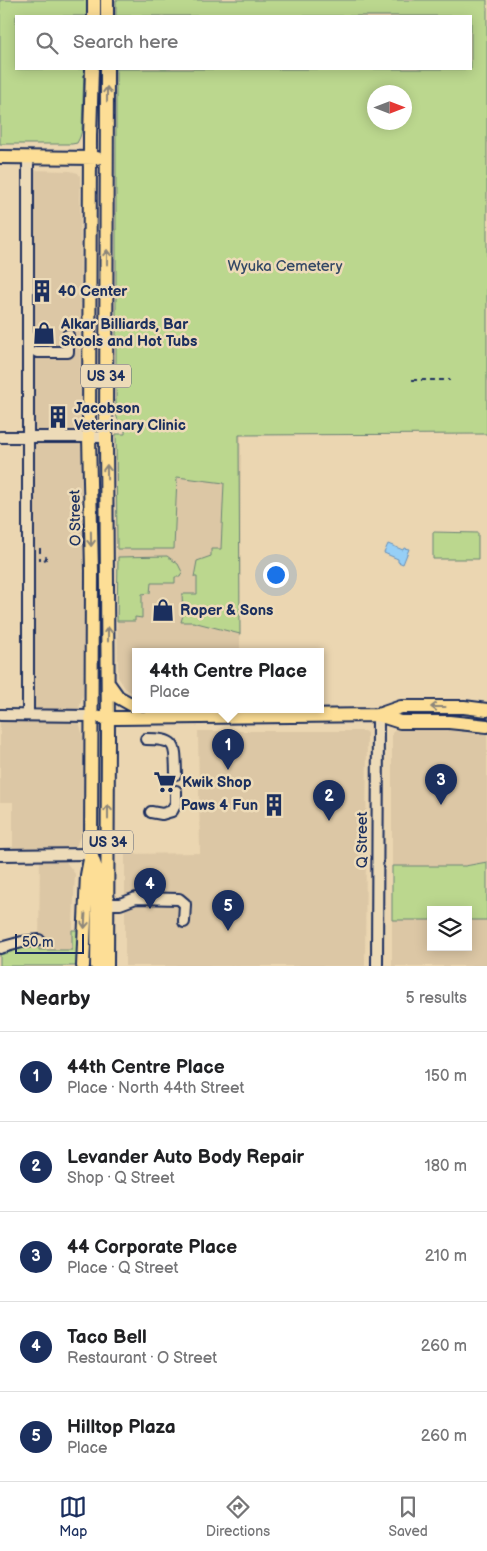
<!DOCTYPE html>
<meta charset="utf-8">
<style>
:root{--surface:#fff;--page:#f6f6f6;--text:#202124;--muted:#757577;--line:#e0e0e0;--accent:#1b2f5e}
body{margin:0;font-family:"Balsamiq Sans",sans-serif;background:var(--page);color:var(--text)}
.controls{position:absolute;right:15px;bottom:15px;display:grid;overflow:hidden;border-radius:0px;box-shadow:0 2px 12px #0003}
.controls button{width:45px;height:45px;display:grid;place-items:center;padding:0;border:0;border-bottom:1px solid var(--line);background:var(--surface);color:var(--text);font:25px sans-serif}
.compass{position:absolute;left:367px;top:85px;width:45px;height:45px;border-radius:50%;background:var(--surface);box-shadow:0 2px 12px #0003;rotate:90deg}
.scale{position:absolute;left:15px;bottom:12px;width:69px;box-sizing:border-box;padding-left:5px;border:2px solid #1b2f5e;border-top:0;font-size:14px;line-height:18px;white-space:nowrap;color:#1b2f5e;-webkit-text-stroke:4px #eddbb8;paint-order:stroke}
.you{position:absolute;left:275px;top:574px;width:18px;height:18px;margin:-12px;border:4px solid #fff;border-radius:50%;background:#1a73e8;box-shadow:0 0 0 8px #1a73e833}
.badge{display:grid;place-items:center;width:32px;height:32px;border-radius:50%;background:var(--accent);color:#fff;font-size:16px;font-weight:700}
.pin{position:absolute;translate:-50% -41px;filter:drop-shadow(0 1px 2px #0008)}
.pin::after{content:'';position:absolute;top:26px;width:18px;height:15px;background:inherit;clip-path:polygon(0 0,100% 0,50% 100%)}
.popup{position:absolute;left:132px;top:648px;width:192px;height:65px;box-sizing:border-box;display:grid;place-content:center;border-radius:0px;background:var(--surface);filter:drop-shadow(0 1px 4px #0005);font-size:16px;white-space:nowrap;color:var(--muted)}
.popup b{font-size:19px;color:var(--text)}
.popup::after{content:'';position:absolute;left:50%;top:100%;margin-left:-10px;border:10px solid transparent;border-top-color:var(--surface)}
.list{margin:0;padding:0;list-style:none}
h2{display:flex;justify-content:space-between;align-items:center;height:65px;margin:0;padding:0 20px;font-size:21px}
h2 small{font-size:16px;font-weight:400;color:var(--muted)}
.list li{display:grid;grid-template-columns:32px 1fr auto;gap:15px;align-items:center;box-sizing:border-box;height:90px;padding:0 20px;border-top:1px solid var(--line)}
.list b{display:block;font-size:19px;white-space:nowrap}
.list p{margin:0;font-size:16px;white-space:nowrap;color:var(--muted)}
.list em{font-size:16px;font-style:normal;color:var(--muted)}
.icon{flex:none;width:28px;height:28px;fill:none;stroke:currentColor;stroke-width:2;stroke-linecap:round;stroke-linejoin:round}
.map{position:relative;flex:none;width:487px;height:966px;overflow:hidden}
.search{position:absolute;background:var(--surface);box-shadow:0 2px 12px #0003;left:15px;right:15px;top:15px;height:55px;display:flex;align-items:center;gap:12px;box-sizing:border-box;padding:0 18px;border-radius:0px;color:var(--muted);font-size:19px}
.sheet{height:515px;background:var(--surface)}
nav{display:flex;justify-content:space-around;align-items:center;box-sizing:border-box;height:70px;border-top:1px solid var(--line);background:var(--surface);font-size:14px;color:var(--muted)}
nav a{display:grid;justify-items:center;gap:2px}
nav .on{color:var(--accent)}
.map>svg:first-child{display:block}
.built{fill:#dcc7a5}
.green{fill:#bbd78e;stroke:#6b8376;fill-rule:evenodd}
.water{fill:#96cff6;stroke:#658fb9}
.lines{fill:none;stroke-linecap:round;stroke-linejoin:round}
.minor-casing{stroke:#1b2f5e;stroke-width:14}
.major-casing{stroke:#1b2f5e;stroke-width:16}
.path{stroke:#1b2f5e;stroke-width:2;stroke-dasharray:5 4;stroke-linecap:butt}
.minor{stroke:#eddbb8;stroke-width:10}
.major{stroke:#fdde96;stroke-width:12}
.oneway{stroke:#8c867a}
.labels{text-anchor:middle;stroke-width:5;stroke-linejoin:round;paint-order:stroke}
.shield{fill:#eddbb8;stroke:#5a6379;stroke-width:1}
.shield-label{font-size:14px;font-weight:bold;fill:#1b2f5e}
.park-label{font-size:15px;fill:#334865;stroke:#eddbb8}
.poi-label{font-size:15px;font-weight:bold;fill:#1b2f5e;stroke:#eddbb8;text-anchor:start}
.street-label{font-size:15px;fill:#1b2f5e;stroke:#eddbb8}
</style>
<div class="map">
<svg width="487" height="966" viewBox="0 0 487 966">
<rect width="100%" height="100%" fill="#ebd6b1"/>
<filter id="ink" filterUnits="userSpaceOnUse"><feTurbulence type="fractalNoise" baseFrequency=".02" numOctaves="2"/><feDisplacementMap in="SourceGraphic" scale="10" xChannelSelector="R" yChannelSelector="G"/><feConvolveMatrix kernelMatrix="1 2 1 2 8 2 1 2 1" color-interpolation-filters="sRGB"/></filter>
<g filter="url(#ink)">
<path class="built" d="M28,170L70,171L78,173L80,176L81,437L84,573L83,695L77,715L83,736V835L79,839L73,854L61,855L75,874L72,950H39L40,855H13V802H0V715H28Z
M125,435H241L240,651H136L135,695L125,688L118,677L115,456Z
M396,729L467,730L487,734V862L465,866H392V733Z
M198,731H364L367,733L365,966H125V854L200,853Z
M392,920H431V947H468V920H487V966H392Z"/>
<path class="green" d="M0,0H87V16H16V69H84L82,130L80,137L77,143L72,144H0Z
M116,0H487V434L239,435L240,634L193,622H181L183,615L182,594H197V577H194L197,561L211,556V549H221L224,483L177,477L174,549H117L116,434H125V423L119,422L116,415V69H471V16H116ZM374,92H404V122H374Z
M433,532L478,533V559H433Z
M167,556L178,564L182,572L180,577H175V583H151L150,593L142,594V618L135,617V621H117L118,557Z
M487,862V920H468V910H431V920H392V866H465Z
M72,930H79L77,966H0V948L39,940V950H72Z"/>
<path class="water" d="M388,544L403,550L404,548L409,549L403,564L398,562V559L384,553Z"/>
<g class="lines">
<defs>
<path id="minor" d="M37,352H68V335
M0,437H106
M0,715L91,716
M28,715V157
M146,739C178,739 175,745 176,774
M151,812L162,814L172,811L176,803V791
M0,855L91,854
M107,904H120L136,898L179,899L185,904L184,922
M0,948L22,942L39,940
M377,966L378,715"/>
<path id="major" d="M107,0V16
M94,16V0
M0,157L97,158
M108,683L118,697L136,707
M378,715L400,722H449L487,726
M101,717L117,718L378,715L401,707H464L487,710
M92,857L98,874L97,966
M83,966L87,875L91,854L92,571L89,437L90,136L92,69
M107,966L108,734L106,437L107,69"/>
</defs>
<use href="#minor" class="minor-casing"/>
<use href="#major" class="major-casing"/>
<path class="path" d="M412,380H450
M40,548V560
M44,560L46,559V556H47"/>
<use href="#minor" class="minor"/>
<use href="#major" class="major"/>
</g>
<defs><path id="oneway-shaft" d="M-6 0H5M1.5-3L5.5 0L1.5 3" fill="none" stroke-width="1.6" stroke-linecap="round" stroke-linejoin="round" transform="scale(1.25)"/></defs>
<g class="oneway">
<use href="#oneway-shaft" transform="translate(107 94) rotate(-90)"/>
<use href="#oneway-shaft" transform="translate(107 257) rotate(-90)"/>
<use href="#oneway-shaft" transform="translate(107 472) rotate(-91)"/>
<use href="#oneway-shaft" transform="translate(91 539) rotate(89)"/>
<use href="#oneway-shaft" transform="translate(108 634) rotate(-90)"/>
<use href="#oneway-shaft" transform="translate(438 707) rotate(-180)"/>
<use href="#oneway-shaft" transform="translate(108 812) rotate(-90)"/>
<use href="#oneway-shaft" transform="translate(85 921) rotate(93)"/>
</g>
</g>
<defs>
<symbol id="building-bare" viewBox="-9 -9 18 18"><path d="M-4-6H4V6H1V3H-1V6H-4ZM-2.5-4.3h1.7v1.8h-1.7ZM.8-4.3h1.7v1.8H.8ZM-2.5-1h1.7V.8h-1.7ZM.8-1h1.7V.8H.8Z" fill="#1b2f5e" stroke="#eddbb8" stroke-width="2.5" paint-order="stroke"/></symbol>
<symbol id="shop-bare" viewBox="-9 -9 18 18"><path d="M-5-2.5h2.3a2.7 3.5 0 0 1 5.4 0H5L5.5 6h-11ZM-1.5-2.5h3a1.5 2.3 0 0 0-3 0Z" fill="#1b2f5e" stroke="#eddbb8" stroke-width="2.5" paint-order="stroke"/></symbol>
<symbol id="supermarket-bare" viewBox="-9 -9 18 18"><path d="M-6-5.5h2.5l.6 2H6L4.5 2H-2.5L-4.4-4H-6ZM-1.5 3.2a1.3 1.3 0 1 0 .1 0ZM3 3.2a1.3 1.3 0 1 0 .1 0Z" fill="#1b2f5e" stroke="#eddbb8" stroke-width="2.5" paint-order="stroke"/></symbol>
</defs>
<g fill-rule="evenodd">
<use href="#building-bare" x="26" y="275" width="32" height="32"/>
<use href="#shop-bare" x="28" y="317" width="32" height="32"/>
<use href="#building-bare" x="42" y="401" width="32" height="32"/>
<use href="#shop-bare" x="147" y="594" width="32" height="32"/>
<use href="#supermarket-bare" x="149" y="766" width="32" height="32"/>
<use href="#building-bare" x="258" y="789" width="32" height="32"/>
</g>
<g class="labels">
<g class="shield">
<rect x="81" y="364.5" width="50" height="23" rx="4"/>
<rect x="83" y="830.5" width="50" height="23" rx="4"/>
</g>
<g class="shield-label">
<text x="106" y="381">US 34</text>
<text x="108" y="847">US 34</text>
</g>
<g class="park-label">
<text x="285" y="271">Wyuka Cemetery</text>
</g>
<g class="poi-label">
<text x="58" y="296">40 Center</text>
<text x="61" y="329">Alkar Billiards, Bar<tspan x="61" dy="17">Stools and Hot Tubs</tspan></text>
<text x="74" y="413">Jacobson<tspan x="74" dy="17">Veterinary Clinic</tspan></text>
<text x="180" y="615">Roper &amp; Sons</text>
<text x="182" y="787">Kwik Shop</text>
<text x="258" y="810" text-anchor="end">Paws 4 Fun</text>
</g>
<g class="street-label">
<text transform="translate(75 518) rotate(-91)" y="5">O Street</text>
<text transform="translate(362 840) rotate(-90)" y="5">Q Street</text>
</g>
</g>
</svg>
<div class="controls">
<button><svg class="icon" aria-label="layers" viewBox="0 0 24 24"><path d="M12 4l9 5-9 5-9-5zM3 14l9 5 9-5"/></svg></button>
</div>
<svg class="compass" viewBox="-18 -18 36 36"><path d="M0-13l5 13h-10z" fill="#e53935"/><path d="M0 13l5-13h-10z" fill="#757577"/></svg>
<div class="scale">50 m</div>
<div class="you"></div>
<div class="pin badge" style="left:228px;top:770px">1</div>
<div class="popup"><b>44th Centre Place</b>Place</div>
<div class="pin badge" style="left:329px;top:821px">2</div>
<div class="pin badge" style="left:441px;top:805px">3</div>
<div class="pin badge" style="left:150px;top:909px">4</div>
<div class="pin badge" style="left:228px;top:931px">5</div>
<div class="search"><svg class="icon" aria-label="search" viewBox="0 0 24 24"><circle cx="10" cy="10" r="6"/><path d="M15 15l6 6"/></svg>Search here</div>
</div>
<section class="sheet">
<h2>Nearby<small>5 results</small></h2>
<ul class="list">
<li><span class="badge">1</span><div><b>44th Centre Place</b><p>Place · North 44th Street</p></div><em>150 m</em></li>
<li><span class="badge">2</span><div><b>Levander Auto Body Repair</b><p>Shop · Q Street</p></div><em>180 m</em></li>
<li><span class="badge">3</span><div><b>44 Corporate Place</b><p>Place · Q Street</p></div><em>210 m</em></li>
<li><span class="badge">4</span><div><b>Taco Bell</b><p>Restaurant · O Street</p></div><em>260 m</em></li>
<li><span class="badge">5</span><div><b>Hilltop Plaza</b><p>Place</p></div><em>260 m</em></li>
</ul>
</section>
<nav>
<a class="on"><svg class="icon" aria-label="map" viewBox="0 0 24 24"><path d="M3 6l6-2 6 2 6-2v14l-6 2-6-2-6 2zM9 4v14M15 6v14"/></svg>Map</a>
<a><svg class="icon" aria-label="directions" viewBox="0 0 24 24"><path d="M12 3l9 9-9 9-9-9zM9 14v-3h6M13 9l2 2-2 2"/></svg>Directions</a>
<a><svg class="icon" aria-label="saved" viewBox="0 0 24 24"><path d="M7 4h10v16l-5-4-5 4z"/></svg>Saved</a>
</nav>
